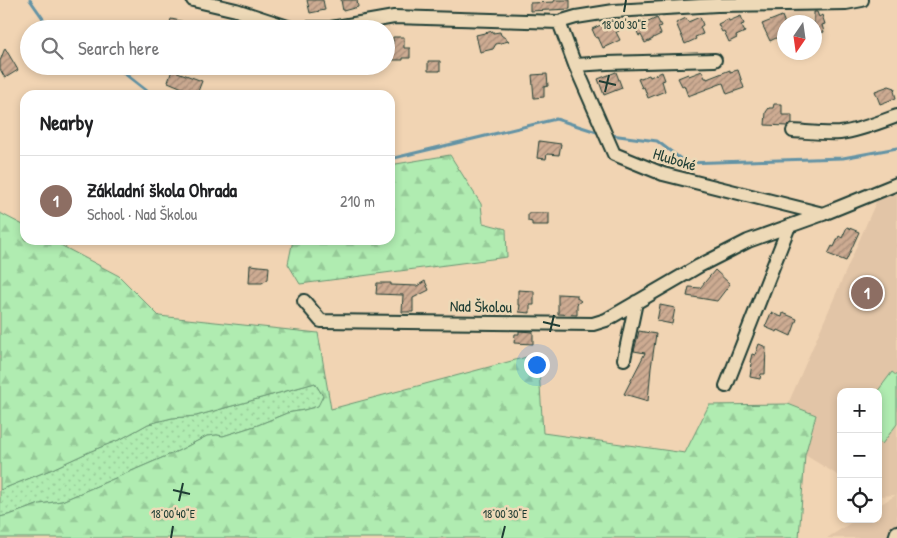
<!DOCTYPE html>
<meta charset="utf-8">
<style>
:root{--surface:#fff;--page:#f2f2f2;--text:#202124;--muted:#757577;--line:#e0e0e0;--accent:#1f3d34}
body{margin:0;font-family:"Patrick Hand",sans-serif;background:var(--page);color:var(--text)}
.controls{position:absolute;right:15px;bottom:15px;display:grid;overflow:hidden;border-radius:10px;box-shadow:0 2px 8px #0003}
.controls button{width:45px;height:45px;display:grid;place-items:center;padding:0;border:0;border-bottom:1px solid var(--line);background:var(--surface);color:var(--text);font:25px sans-serif}
.compass{position:absolute;left:777px;top:15px;width:45px;height:45px;border-radius:50%;background:var(--surface);box-shadow:0 2px 8px #0003;rotate:193deg}
.you{position:absolute;left:536px;top:364px;width:18px;height:18px;margin:-12px;border:4px solid #fff;border-radius:50%;background:#1a73e8;box-shadow:0 0 0 8px #1a73e833}
.badge{display:grid;place-items:center;width:32px;height:32px;border-radius:50%;background:var(--accent);color:#fff;font-size:16px;font-weight:700}
.pin{position:absolute;translate:-50% -50%;border:2px solid #fff;box-shadow:0 1px 5px #0006}
.list{margin:0;padding:0;list-style:none}
h2{display:flex;justify-content:space-between;align-items:center;height:65px;margin:0;padding:0 20px;font-size:21px}
h2 small{font-size:16px;font-weight:400;color:var(--muted)}
.list li{display:grid;grid-template-columns:32px 1fr auto;gap:15px;align-items:center;box-sizing:border-box;height:90px;padding:0 20px;border-top:1px solid var(--line)}
.list b{display:block;font-size:19px;white-space:nowrap}
.list p{margin:0;font-size:16px;white-space:nowrap;color:var(--muted)}
.list em{font-size:16px;font-style:normal;color:var(--muted)}
.icon{flex:none;width:28px;height:28px;fill:none;stroke:currentColor;stroke-width:2;stroke-linecap:round;stroke-linejoin:round}
.map{position:relative;flex:none;width:897px;height:538px;overflow:hidden}
.search{position:absolute;background:var(--surface);box-shadow:0 2px 8px #0003;left:20px;top:20px;width:375px;height:55px;display:flex;align-items:center;gap:12px;box-sizing:border-box;padding:0 18px;border-radius:28px;color:var(--muted);font-size:19px}
.panel{position:absolute;background:var(--surface);box-shadow:0 2px 8px #0003;left:20px;top:90px;width:375px;height:155px;border-radius:15px}
.map>svg:first-child{display:block}
.built{fill:#e2c5a7}
.grass{fill:url(#grass-dots);stroke:#689472}
.forest{fill:url(#forest-firs);stroke:#689472}
.garden{fill:#b0ecb1;stroke:#689472}
.lines{fill:none;stroke-linecap:round;stroke-linejoin:round}
.stream{stroke:#6393a5;stroke-width:3}
.building{fill:url(#building-hatch);stroke:#1f3d34}
.street-casing{stroke:#1f3d34;stroke-width:16}
.street{stroke:#edd9b7;stroke-width:12}
.ticks{fill:none;stroke:#1f3d34;stroke-width:2}
.labels{text-anchor:middle;stroke-width:5;stroke-linejoin:round;paint-order:stroke}
.street-label{font-size:16px;fill:#1f3d34;stroke:#edd9b7}
.ticks-label{font-size:12px;text-anchor:middle;fill:#1f3d34;stroke:#edd9b7;stroke-width:5;stroke-linejoin:round;paint-order:stroke}
</style>
<div class="map">
<svg width="897" height="538" viewBox="0 0 897 538">
<defs>
<pattern id="grass-dots" width="8" height="8" patternUnits="userSpaceOnUse" patternTransform="scale(1.25)"><rect width="8" height="8" fill="#b0ecb1"/><path d="M2 2h.1M6 6h.1" fill="none" stroke="#97cb99" stroke-width="1.8" stroke-linecap="round"/></pattern>
<pattern id="forest-firs" width="22" height="20" patternUnits="userSpaceOnUse" patternTransform="scale(1.25)"><rect width="22" height="20" fill="#b0ecb1"/><path d="M5 1l3.5 6h-7zM16 11l3.5 6h-7z" fill="#97cb99"/></pattern>
<pattern id="building-hatch" width="6" height="6" patternUnits="userSpaceOnUse" patternTransform="scale(1.25)"><rect width="6" height="6" fill="#cdab92"/><path d="M-1 1l2-2M0 6l6-6M5 7l2-2" fill="none" stroke="#a68c78"/></pattern>
</defs>
<rect width="100%" height="100%" fill="#f1d4b3"/>
<filter id="ink" filterUnits="userSpaceOnUse"><feTurbulence type="fractalNoise" baseFrequency=".02" numOctaves="2"/><feDisplacementMap in="SourceGraphic" scale="10" xChannelSelector="R" yChannelSelector="G"/><feConvolveMatrix kernelMatrix="1 2 1 2 8 2 1 2 1" color-interpolation-filters="sRGB"/></filter>
<g filter="url(#ink)">
<path class="built" d="M897,192V538H827L857,519H878V506L896,495L878,496V392H841V477L805,455L816,415L788,404L879,195Z"/>
<path class="grass" d="M315,383L323,396L319,406L304,410L287,413L258,425L223,436L217,435L207,436L178,451L62,501L40,504L12,514L0,517V490L50,470L91,451L121,439L148,424L172,418L196,416Z"/>
<path class="forest" d="M450,155L481,204L483,223L506,229L507,257L300,284L288,264L293,240H390V165Z
M0,213L25,226V240H51L119,276L159,316L318,333L331,409L538,354L543,433L685,453L709,405L788,404L816,415L805,455L799,538H0V517L12,514L40,504L62,501L178,451L207,436L217,435L223,436L258,425L287,413L304,410L318,406L323,396L315,383L196,416L172,418L148,424L121,439L91,451L50,470L0,490Z"/>
<path class="garden" d="M892,372L897,376V424L882,444L878,441V392H877Z"/>
<g class="lines">
<path class="stream" d="M30,0L44,20L59,29
M115,66L152,95
M611,135L657,141L686,163L843,158L897,148
M390,159L556,119L600,133"/>
</g>
<path class="building" d="M307,0H323L325,10L310,13Z
M341,0H357L358,7L343,11Z
M554,0H570V9L530,11V3L554,2Z
M814,12H817L819,17L822,15L825,24L822,25L824,32L814,36Z
M741,16L744,24L741,25L745,32L736,36L737,38L729,42L724,31L722,32L718,24L728,19L729,21Z
M782,16L784,21V32L777,36L778,37L770,41L762,24Z
M700,17L703,25L700,27L703,34L695,37L696,39L685,44L676,23L686,18L688,22Z
M657,18L661,26L658,27L661,34L653,38V39L645,43L641,35L639,36L634,25L645,20L646,23Z
M171,19L199,25V29H168Z
M615,22L619,31L616,32L620,40L603,48L598,37L596,38L592,29L603,24L604,27Z
M493,31V33L500,32L501,35L509,41L496,44L493,49L480,52L476,35Z
M393,37H404V48H410V58H403V60H386V43L393,44Z
M5,48L18,70L5,78L0,69V61Z
M428,61H440V71H428Z
M172,70L202,81L197,94L168,82Z
M730,70V72L738,70L744,88L727,94L723,83L688,96L684,85L682,86L678,78L688,74L689,76L702,71L705,78H707V79Z
M616,72L622,88L604,95L598,79Z
M662,72L665,80L662,81L665,91L648,98L644,87L642,88L638,79L649,75L650,77Z
M547,74L548,86L544,87V97L534,98L532,75Z
M889,86L895,88L894,91L896,98L880,104L875,91Z
M774,104H782V115H792V123L787,126L765,125L766,112L769,108H773Z
M539,141L561,144L559,155L547,154L546,159L537,158Z
M528,213H549V225H532V222L528,221Z
M847,227L859,232L846,261L828,254L832,246L834,247L839,236L842,238Z
M250,265L269,267L268,279L262,283H249Z
M715,270L730,284L717,301L687,296L689,287L700,288Z
M425,281L429,290L413,298V312H402L403,295L376,294L377,283H391V285L417,286Z
M518,290L534,291V305H530V313L519,312L520,305H518Z
M558,294L577,295V298L581,301L577,304V315L558,314Z
M660,305L675,308L672,324L657,321Z
M771,313L782,317L783,313L797,319L791,336L778,330L777,332L765,327Z
M519,331L533,332V344L514,343L515,334H519Z
M639,331L656,334L651,368L648,401L624,394L645,353L634,351Z
M759,344L766,347L765,374H761L760,379L750,377L752,363L750,362L752,354L755,355Z"/>
<g class="lines">
<defs>
<path id="street" d="M193,0L236,10L291,28H331L394,17L559,22L576,17L614,11L717,5L846,3L862,0
M559,22L575,65L614,154L663,174L823,214
M575,65L607,63L715,60
M793,131C809,132 825,134 840,133C858,131 881,122 897,116
M304,301L321,321L593,324L606,320L699,266L748,241L823,214L897,184
M624,359L636,302
M726,386L789,226
M895,538L897,532"/>
</defs>
<use href="#street" class="street-casing"/>
<use href="#street" class="street"/>
</g>
</g>
<path class="ticks" d="M624,12L626,0M599,81L616,85M605,92L609,75M543,322L560,326M550,332L554,315M173,490L190,494M179,501L183,483M171,538L173,526M502,538L505,526"/>
<g class="labels">
<g class="street-label">
<text transform="translate(675 159) rotate(17)" y="6">Hluboké</text>
<text transform="translate(481 306) rotate(1)" y="6">Nad Školou</text>
</g>
</g>
<g class="ticks-label">
<text x="624" y="29">18°00'30"E</text>
<text x="173" y="518">18°00'40"E</text>
<text x="505" y="518">18°00'30"E</text>
</g>
</svg>
<div class="controls">
<button>+</button>
<button>−</button>
<button><svg class="icon" aria-label="locate" viewBox="0 0 24 24"><circle cx="12" cy="12" r="6"/><path d="M12 2v4M12 18v4M2 12h4M18 12h4"/></svg></button>
</div>
<svg class="compass" viewBox="-18 -18 36 36"><path d="M0-13l5 13h-10z" fill="#e53935"/><path d="M0 13l5-13h-10z" fill="#757577"/></svg>
<div class="you"></div>
<div class="pin badge" style="left:867px;top:293px;background:#8d6e63">1</div>
<div class="search"><svg class="icon" aria-label="search" viewBox="0 0 24 24"><circle cx="10" cy="10" r="6"/><path d="M15 15l6 6"/></svg>Search here</div>
<section class="panel">
<h2>Nearby<small></small></h2>
<ul class="list">
<li><span class="badge" style="background:#8d6e63">1</span><div><b>Základní škola Ohrada</b><p>School · Nad Školou</p></div><em>210 m</em></li>
</ul>
</section>
</div>
